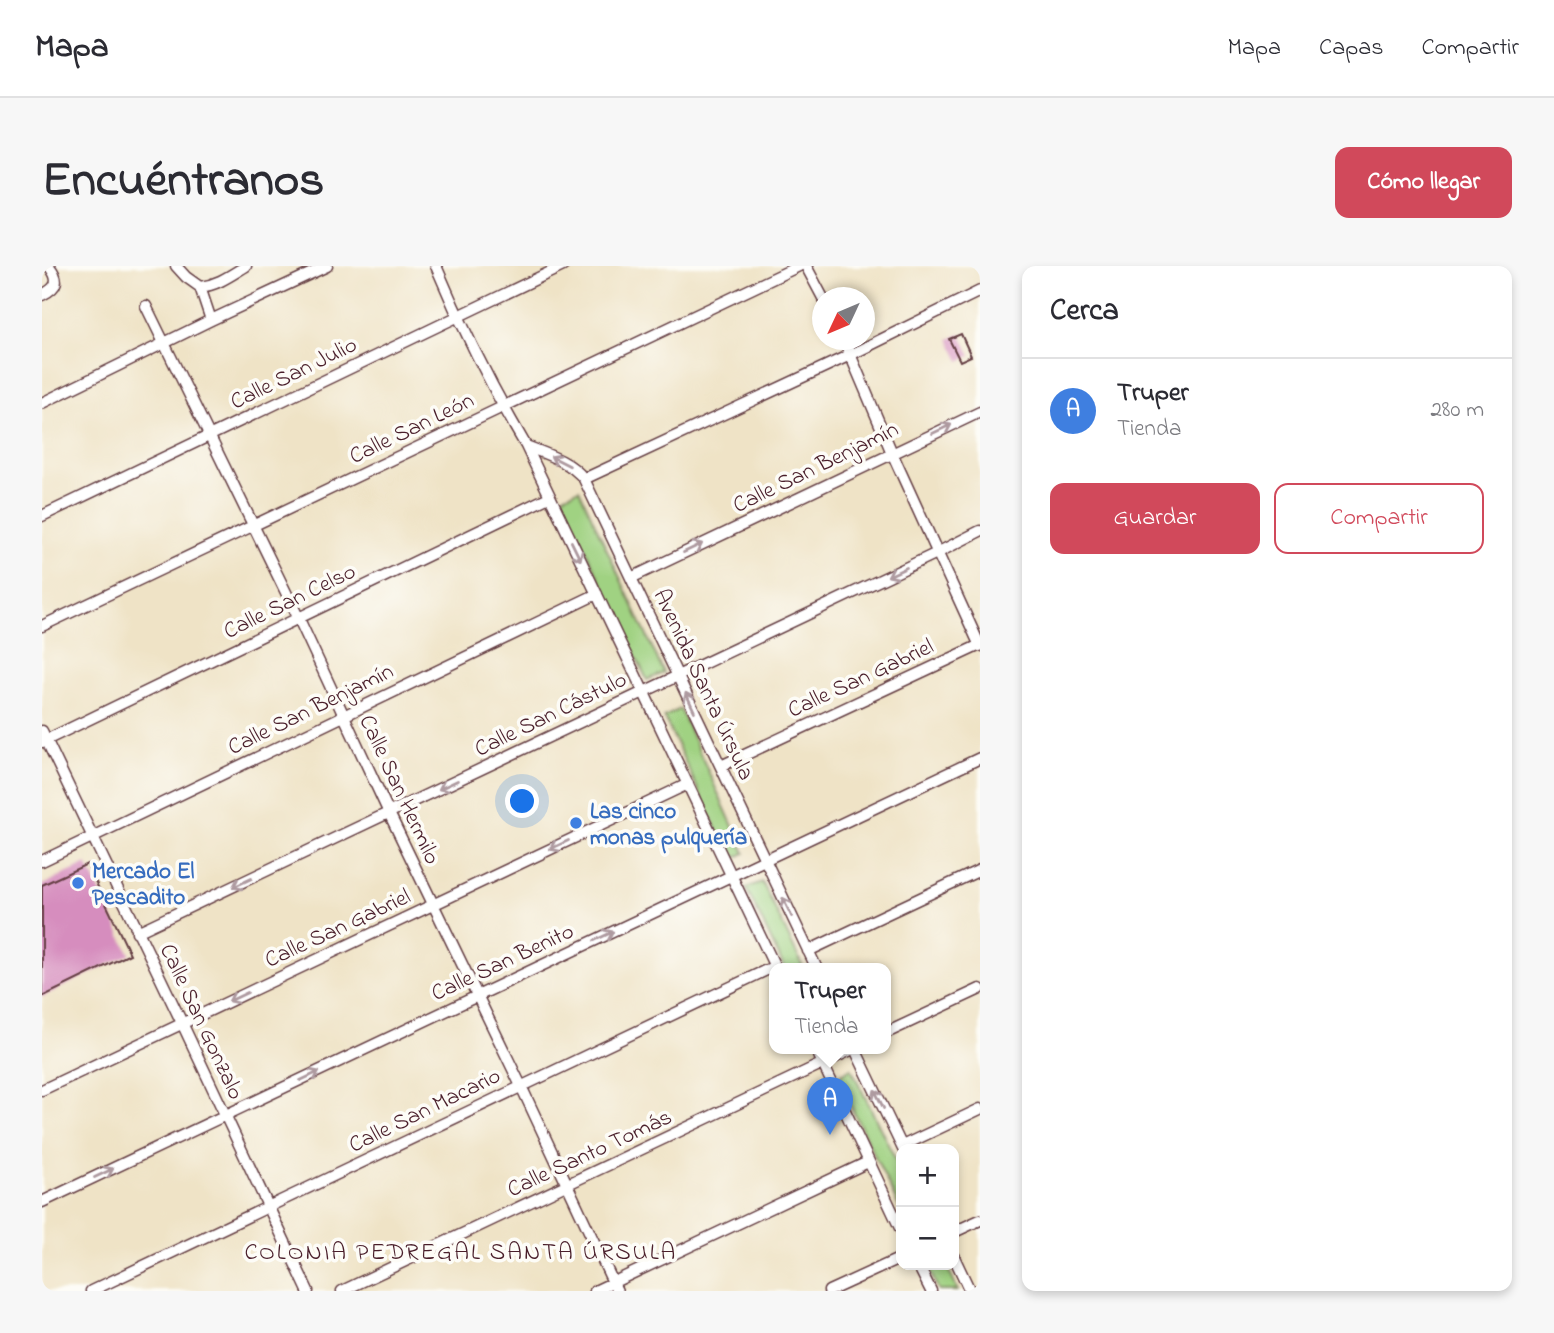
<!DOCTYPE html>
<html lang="es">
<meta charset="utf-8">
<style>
:root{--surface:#fff;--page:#f7f7f7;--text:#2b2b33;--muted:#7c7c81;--line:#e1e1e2;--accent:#d1495b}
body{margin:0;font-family:"Indie Flower",sans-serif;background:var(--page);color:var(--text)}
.controls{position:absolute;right:21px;bottom:21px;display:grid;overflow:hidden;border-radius:14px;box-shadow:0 4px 10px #0003}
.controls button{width:63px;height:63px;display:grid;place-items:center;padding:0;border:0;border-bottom:2px solid var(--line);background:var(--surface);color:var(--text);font:35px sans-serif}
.compass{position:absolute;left:770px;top:21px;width:63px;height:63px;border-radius:50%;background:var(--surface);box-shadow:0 4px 10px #0003;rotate:226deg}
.you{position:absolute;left:481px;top:536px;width:24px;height:24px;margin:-18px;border:5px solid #fff;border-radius:50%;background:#1a73e8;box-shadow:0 0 0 10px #1a73e833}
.badge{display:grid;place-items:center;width:46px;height:46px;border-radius:50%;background:var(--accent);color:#fff;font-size:23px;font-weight:700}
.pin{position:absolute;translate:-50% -58px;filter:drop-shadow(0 2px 4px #0008)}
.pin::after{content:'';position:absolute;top:37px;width:24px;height:21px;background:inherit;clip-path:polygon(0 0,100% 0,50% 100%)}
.popup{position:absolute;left:727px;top:697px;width:122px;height:91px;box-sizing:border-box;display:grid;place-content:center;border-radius:14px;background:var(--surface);filter:drop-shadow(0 2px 5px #0005);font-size:23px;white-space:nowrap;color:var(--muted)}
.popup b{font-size:26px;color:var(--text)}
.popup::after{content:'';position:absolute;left:50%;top:100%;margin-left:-14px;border:14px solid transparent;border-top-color:var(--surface)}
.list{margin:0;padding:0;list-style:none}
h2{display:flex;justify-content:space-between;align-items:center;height:91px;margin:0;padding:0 28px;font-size:30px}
h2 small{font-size:23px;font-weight:400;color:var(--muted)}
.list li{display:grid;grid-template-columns:46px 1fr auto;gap:21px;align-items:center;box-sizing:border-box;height:105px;padding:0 28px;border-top:2px solid var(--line)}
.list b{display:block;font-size:26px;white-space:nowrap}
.list p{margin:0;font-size:23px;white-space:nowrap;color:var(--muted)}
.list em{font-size:23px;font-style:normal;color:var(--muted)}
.actions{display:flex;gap:14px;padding:21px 28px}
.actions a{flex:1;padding:16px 0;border:2px solid var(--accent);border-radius:14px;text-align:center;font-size:24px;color:var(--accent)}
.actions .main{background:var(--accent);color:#fff}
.map{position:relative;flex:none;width:938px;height:1025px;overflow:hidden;border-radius:14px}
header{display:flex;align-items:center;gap:42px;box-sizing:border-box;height:98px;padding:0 35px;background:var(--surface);border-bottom:2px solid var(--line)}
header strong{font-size:33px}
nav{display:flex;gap:38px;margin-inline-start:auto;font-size:24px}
.intro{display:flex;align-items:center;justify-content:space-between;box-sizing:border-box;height:168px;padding:0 42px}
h1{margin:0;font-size:49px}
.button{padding:18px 32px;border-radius:14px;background:var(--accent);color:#fff;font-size:24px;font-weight:700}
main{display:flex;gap:42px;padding:0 42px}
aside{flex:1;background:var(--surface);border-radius:14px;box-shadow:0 4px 10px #0003}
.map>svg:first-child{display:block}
.green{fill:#a0d282;stroke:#757856;stroke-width:2}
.building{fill:#d68dbe}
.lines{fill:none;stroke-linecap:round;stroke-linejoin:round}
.minor-casing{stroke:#633c42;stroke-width:13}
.minor{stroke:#fff;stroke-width:10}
.oneway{stroke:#ae9aa0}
.shop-dot{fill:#3f7fe0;stroke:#fdfcf7;stroke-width:2.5}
.labels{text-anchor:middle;stroke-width:7;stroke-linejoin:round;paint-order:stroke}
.street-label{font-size:23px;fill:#4a1f2b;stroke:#fdfcf7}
.shop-label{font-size:23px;font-weight:bold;fill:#366cbe;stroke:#fdfcf7;text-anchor:start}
.neighbourhood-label{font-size:24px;letter-spacing:2px;fill:#4a1f2b;stroke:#fdfcf7}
</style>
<header>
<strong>Mapa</strong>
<nav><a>Mapa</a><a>Capas</a><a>Compartir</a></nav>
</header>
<div class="intro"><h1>Encuéntranos</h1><a class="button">Cómo llegar</a></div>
<main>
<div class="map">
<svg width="938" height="1025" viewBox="0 0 938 1025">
<rect width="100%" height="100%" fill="#fdfcf7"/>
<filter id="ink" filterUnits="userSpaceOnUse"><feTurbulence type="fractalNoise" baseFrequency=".0143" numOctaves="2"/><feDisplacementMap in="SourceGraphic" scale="14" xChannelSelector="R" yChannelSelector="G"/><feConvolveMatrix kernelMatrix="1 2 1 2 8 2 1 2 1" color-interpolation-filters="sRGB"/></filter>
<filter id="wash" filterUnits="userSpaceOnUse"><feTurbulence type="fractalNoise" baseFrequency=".00686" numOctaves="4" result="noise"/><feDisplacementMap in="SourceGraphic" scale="28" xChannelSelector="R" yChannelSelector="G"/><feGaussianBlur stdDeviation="1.57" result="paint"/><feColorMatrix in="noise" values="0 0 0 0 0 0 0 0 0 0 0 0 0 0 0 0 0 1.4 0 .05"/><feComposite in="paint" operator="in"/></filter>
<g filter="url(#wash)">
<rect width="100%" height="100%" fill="#efe3c6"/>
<path class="green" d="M537,223L622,407L605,414L519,231Z
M638,443L703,587L689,594L622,451Z
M720,616L762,703H743L704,622Z
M809,802L859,905V945L795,811Z
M885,999H904L916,1025H897Z"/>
<g id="blocks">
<path class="building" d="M919,68L929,90L918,95L907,73Z
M45,598L88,688L0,731V619Z"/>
</g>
</g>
<g filter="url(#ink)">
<use href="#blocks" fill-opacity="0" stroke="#633c42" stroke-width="2"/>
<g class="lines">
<defs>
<path id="minor" d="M134,0L144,11L158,21
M394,0C420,62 450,122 484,180L734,703
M764,0L781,32
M158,21C176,19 189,9 204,0
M158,21L169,54
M0,29C16,21 18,14 7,0
M104,40L257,353L347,547L479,820L575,1025
M802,74L850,187L938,380
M0,137L169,54L285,0
M484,180C504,188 528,195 542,213L775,703
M542,213L808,89L938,25
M0,250L521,0
M589,312L938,146
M0,360L757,0
M0,465L140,757L266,1025
M0,476L507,231
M679,500L938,379
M0,595L555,328
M95,666L895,287L938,265
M766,685L938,604
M844,767L938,723
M774,783L859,964
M813,783L861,883
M0,824L646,518
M860,880L938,843
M0,936L938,492
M912,966L938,954
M912,991L928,1025
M876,999L889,1025
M49,1025C278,918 505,808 733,700
M300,1025L811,783
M553,1025L826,896
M787,1025L859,992"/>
</defs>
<use href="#minor" class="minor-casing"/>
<use href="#minor" class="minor"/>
</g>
<defs><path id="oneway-shaft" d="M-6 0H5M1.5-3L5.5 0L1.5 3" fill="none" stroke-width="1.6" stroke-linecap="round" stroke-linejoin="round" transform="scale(1.75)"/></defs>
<g class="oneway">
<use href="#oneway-shaft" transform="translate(900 163) rotate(-25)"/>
<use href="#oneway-shaft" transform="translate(518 195) rotate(-153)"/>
<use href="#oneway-shaft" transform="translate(651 282) rotate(-26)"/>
<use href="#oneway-shaft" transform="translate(534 285) rotate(64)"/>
<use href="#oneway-shaft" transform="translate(855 306) rotate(155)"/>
<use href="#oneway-shaft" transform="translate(648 436) rotate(-115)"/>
<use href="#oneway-shaft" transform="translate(406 519) rotate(154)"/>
<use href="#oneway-shaft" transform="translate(517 579) rotate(155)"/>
<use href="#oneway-shaft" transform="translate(200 617) rotate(155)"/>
<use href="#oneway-shaft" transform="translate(745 641) rotate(-116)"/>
<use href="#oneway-shaft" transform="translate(562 670) rotate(-25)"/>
<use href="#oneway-shaft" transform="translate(196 731) rotate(155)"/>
<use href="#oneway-shaft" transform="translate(268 810) rotate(-25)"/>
<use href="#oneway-shaft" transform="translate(837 833) rotate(-116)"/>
<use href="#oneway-shaft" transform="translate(62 907) rotate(-25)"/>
</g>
</g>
<g class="shop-dot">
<circle cx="534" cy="557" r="7"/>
<circle cx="36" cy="617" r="7"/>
</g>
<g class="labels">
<g class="street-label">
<text transform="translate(251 106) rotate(-26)" y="8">Calle San Julio</text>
<text transform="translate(369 161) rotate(-26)" y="8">Calle San León</text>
<text transform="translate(773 200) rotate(-26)" y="8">Calle San Benjamín</text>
<text transform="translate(247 334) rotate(-26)" y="8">Calle San Celso</text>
<text transform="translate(818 411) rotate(-25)" y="8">Calle San Gabriel</text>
<text transform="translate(663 418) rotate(65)" y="8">Avenida Santa Úrsula</text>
<text transform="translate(268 442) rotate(-26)" y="8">Calle San Benjamín</text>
<text transform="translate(508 447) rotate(-26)" y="8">Calle San Cástulo</text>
<text transform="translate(359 523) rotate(65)" y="8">Calle San Hermilo</text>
<text transform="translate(295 661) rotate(-25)" y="8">Calle San Gabriel</text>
<text transform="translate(460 695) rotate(-25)" y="8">Calle San Benito</text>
<text transform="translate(161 755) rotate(65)" y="8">Calle San Gonzalo</text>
<text transform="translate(382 843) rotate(-26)" y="8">Calle San Macario</text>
<text transform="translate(547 886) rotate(-25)" y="8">Calle Santo Tomás</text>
</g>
<g class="shop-label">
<text x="548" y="552">Las cinco<tspan x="548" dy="26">monas pulquería</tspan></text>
<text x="50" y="612">Mercado El<tspan x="50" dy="26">Pescadito</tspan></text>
</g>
<g class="neighbourhood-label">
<text x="419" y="993">COLONIA PEDREGAL SANTA ÚRSULA</text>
</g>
</g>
</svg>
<div class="controls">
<button>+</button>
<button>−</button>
</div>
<svg class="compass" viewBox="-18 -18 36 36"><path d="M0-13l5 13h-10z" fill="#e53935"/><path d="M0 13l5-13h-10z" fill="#7c7c81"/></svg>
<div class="you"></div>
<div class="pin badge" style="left:788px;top:869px;background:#3f7fe0">A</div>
<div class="popup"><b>Truper</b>Tienda</div>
</div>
<aside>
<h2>Cerca<small></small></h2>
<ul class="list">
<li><span class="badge" style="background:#3f7fe0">A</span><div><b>Truper</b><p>Tienda</p></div><em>280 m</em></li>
</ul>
<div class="actions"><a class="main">Guardar</a><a>Compartir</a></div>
</aside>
</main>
